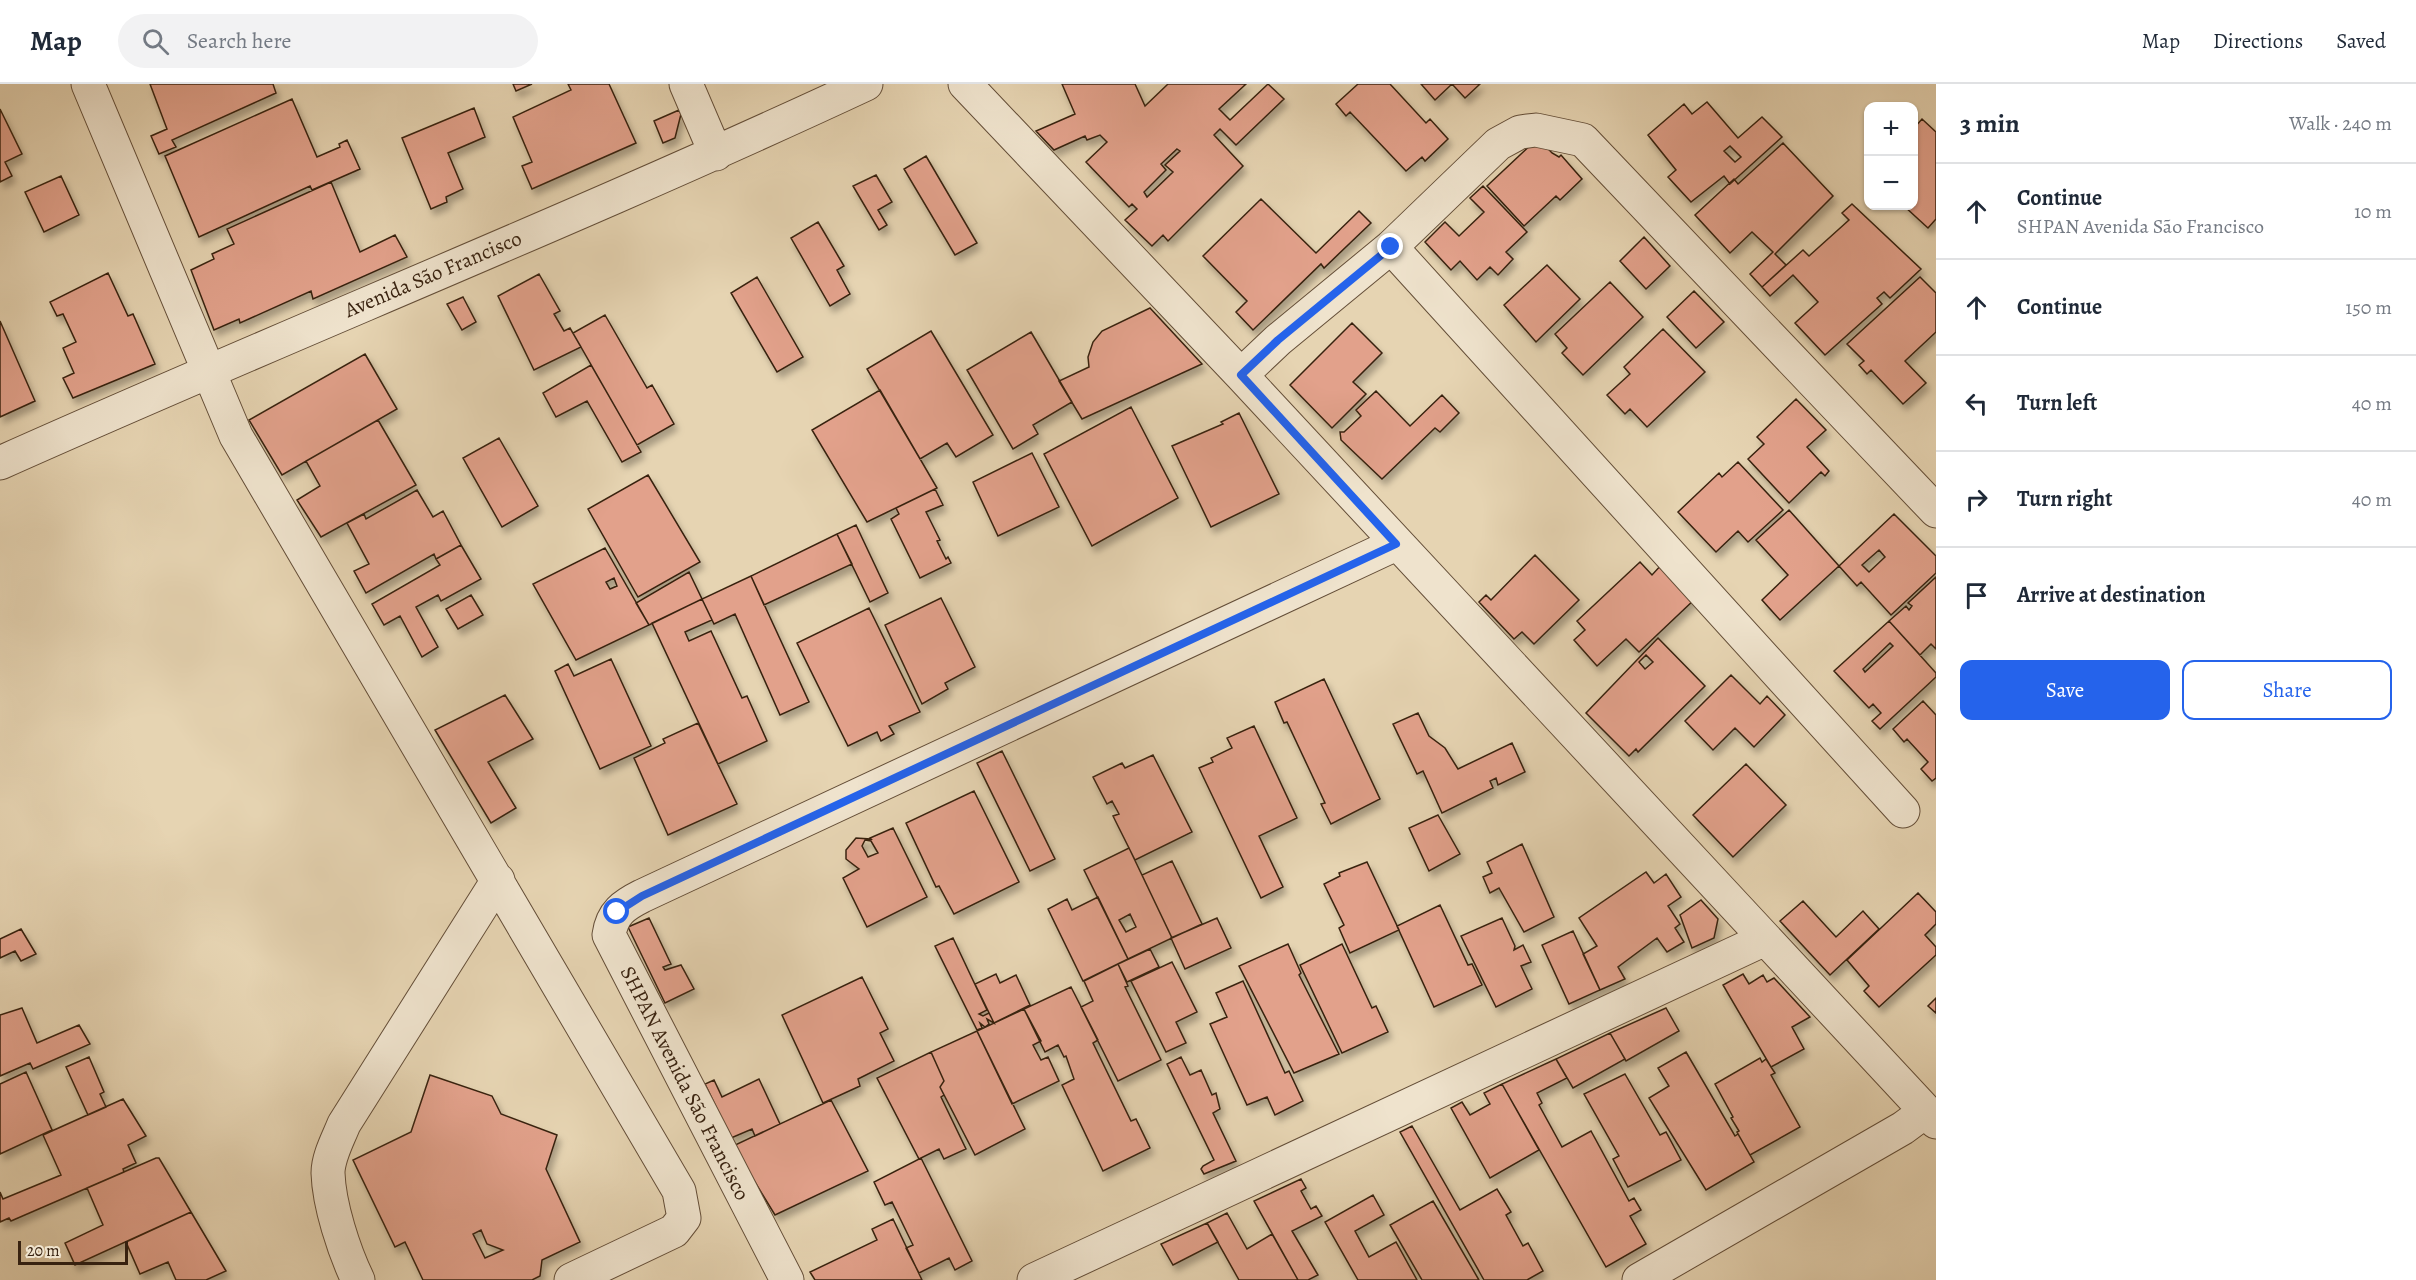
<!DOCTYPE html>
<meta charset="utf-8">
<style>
:root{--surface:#fff;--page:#f2f2f3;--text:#1f2937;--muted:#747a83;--line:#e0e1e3;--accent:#2563eb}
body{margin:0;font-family:Alegreya,serif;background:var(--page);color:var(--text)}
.controls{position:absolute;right:18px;top:18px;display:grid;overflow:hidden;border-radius:12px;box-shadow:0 2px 4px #0004}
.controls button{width:54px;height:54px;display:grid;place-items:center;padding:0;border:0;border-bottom:2px solid var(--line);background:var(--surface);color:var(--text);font:30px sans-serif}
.scale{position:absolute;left:18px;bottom:15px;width:110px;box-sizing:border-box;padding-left:6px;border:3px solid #382210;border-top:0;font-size:16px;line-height:21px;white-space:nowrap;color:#382210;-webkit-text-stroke:4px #efe3cd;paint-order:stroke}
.stop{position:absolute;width:18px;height:18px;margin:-14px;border:4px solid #2563eb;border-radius:50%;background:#fff}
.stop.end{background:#2563eb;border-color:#fff;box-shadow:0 2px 6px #0008}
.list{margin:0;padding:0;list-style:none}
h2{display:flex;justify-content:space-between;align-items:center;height:78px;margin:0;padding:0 24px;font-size:26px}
h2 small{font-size:20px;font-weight:400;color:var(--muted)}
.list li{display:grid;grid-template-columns:39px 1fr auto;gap:18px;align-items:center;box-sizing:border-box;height:96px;padding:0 24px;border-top:2px solid var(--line)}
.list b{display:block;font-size:22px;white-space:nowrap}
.list p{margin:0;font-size:20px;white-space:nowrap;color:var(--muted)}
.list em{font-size:20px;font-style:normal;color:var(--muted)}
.actions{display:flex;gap:12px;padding:18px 24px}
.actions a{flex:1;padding:14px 0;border:2px solid var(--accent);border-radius:12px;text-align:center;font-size:21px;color:var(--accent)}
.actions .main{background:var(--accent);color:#fff}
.icon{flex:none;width:33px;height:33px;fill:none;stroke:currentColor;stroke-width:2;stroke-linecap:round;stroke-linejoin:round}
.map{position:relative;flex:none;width:1936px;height:1196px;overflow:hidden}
header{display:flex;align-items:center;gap:36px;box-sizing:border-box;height:84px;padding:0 30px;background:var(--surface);border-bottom:2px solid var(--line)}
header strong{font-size:28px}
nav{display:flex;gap:33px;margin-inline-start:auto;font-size:21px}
.search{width:420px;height:54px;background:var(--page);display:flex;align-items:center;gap:15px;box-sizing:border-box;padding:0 21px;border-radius:33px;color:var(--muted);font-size:22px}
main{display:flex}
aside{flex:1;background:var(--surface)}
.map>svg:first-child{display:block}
.building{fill:#e2a18b;stroke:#382210;stroke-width:1.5;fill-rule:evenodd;filter:url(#shadow)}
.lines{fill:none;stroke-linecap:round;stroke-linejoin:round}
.minor-casing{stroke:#644e38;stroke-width:35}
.minor{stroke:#efe3cd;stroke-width:33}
.route{stroke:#2563eb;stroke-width:8}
.labels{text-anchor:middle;stroke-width:6;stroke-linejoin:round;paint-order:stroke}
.street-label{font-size:21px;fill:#382210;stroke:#efe3cd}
</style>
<header>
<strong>Map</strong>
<div class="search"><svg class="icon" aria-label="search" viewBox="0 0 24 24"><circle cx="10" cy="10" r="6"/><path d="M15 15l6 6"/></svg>Search here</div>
<nav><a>Map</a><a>Directions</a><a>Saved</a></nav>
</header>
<main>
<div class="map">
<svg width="1936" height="1196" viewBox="0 0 1936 1196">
<defs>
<filter id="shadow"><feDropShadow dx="3.5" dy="6" stdDeviation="3" flood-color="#0004"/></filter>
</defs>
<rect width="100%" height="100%" fill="#e6d4b2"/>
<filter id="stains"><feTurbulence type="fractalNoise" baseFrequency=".00333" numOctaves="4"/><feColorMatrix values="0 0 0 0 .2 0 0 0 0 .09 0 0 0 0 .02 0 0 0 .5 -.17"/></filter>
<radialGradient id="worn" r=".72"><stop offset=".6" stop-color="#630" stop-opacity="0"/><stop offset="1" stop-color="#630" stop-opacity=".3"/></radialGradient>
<path class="building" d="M150,0H273L276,9L172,56L176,63L159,70L151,52L167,45Z
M513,0H532L516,7Z
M568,0H609L636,59L532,105L522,82L532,78L513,33L571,6Z
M1062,0H1135L1145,22L1168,0H1246L1219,25L1230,36L1268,0L1284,15L1236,61L1220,45L1214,51L1243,82L1168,157L1163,151L1152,162L1125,136L1137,125L1132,120L1129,123L1086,78L1107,58L1100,51L1087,56L1085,52L1054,66L1036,47L1075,30ZM1177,65L1180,67L1165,81L1173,88L1147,113L1144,108L1166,86L1161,80Z
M1358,0H1390L1426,39L1430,35L1448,55L1425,77L1422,73L1406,87L1350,28L1346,32L1336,20Z
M1421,0H1452L1435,16Z
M1452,0H1480L1465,14Z
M292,15L317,73L340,63L339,60L347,56L360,85L312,106L310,102L199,153L165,72Z
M1707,18L1738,54L1762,33L1782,53L1730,100L1724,92L1691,118L1668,93L1676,86L1648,51L1684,20L1692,30ZM1730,62L1741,73L1735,78L1724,67Z
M474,24L485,53L448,69L463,105L446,113L447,118L431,125L402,54Z
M0,25L22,70L5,78L12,92L0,98Z
M679,26L681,30L675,54L663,59L654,37Z
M1922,35L1936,48V135L1928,144L1904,122H1914V44Z
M1538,54L1552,69L1559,73L1561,71L1582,95L1560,116L1556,112L1524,142L1487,102Z
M1783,59L1833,112L1775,170L1786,181L1762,203L1750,190L1773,168L1752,148L1730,169L1695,131L1734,95L1738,100Z
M926,72L977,159L955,171L904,85Z
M876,91L892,118L878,126L887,141L879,146L853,102Z
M61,92L79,131L44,148L25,108Z
M331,98L360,168L395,151L407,173L313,215L311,207L240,239L239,235L214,246L191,186L214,175L212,170L234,160L227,145Z
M1483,102L1527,148L1506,168L1513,175L1498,191L1490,183L1477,196L1460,177L1451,186L1425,158L1445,138L1459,152L1484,128L1470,114Z
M1261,115L1316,169L1359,127L1371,139L1324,184L1321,180L1253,246L1236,228L1247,217L1203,172Z
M1852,120L1921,185L1890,214L1884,208L1877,214L1882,220L1825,271L1795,239L1818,218L1793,191L1770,212L1762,203L1803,166L1809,172L1849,136L1842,129Z
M818,138L844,182L837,186L850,210L830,222L791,154Z
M1644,153L1670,182L1646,205L1620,177Z
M1547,181L1580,215L1536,258L1504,221Z
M108,189L128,232L133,230L155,280L73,314L63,294L74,289L63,264L76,258L63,230L57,232L50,218Z
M539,190L560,227L554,230L564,247L570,244L581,263L534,286L498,212Z
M757,193L803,273L777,288L731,209Z
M1920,193L1936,209V248L1905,277L1926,299L1903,320L1871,286L1867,290L1859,281L1864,277L1847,260Z
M1610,198L1643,233L1583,291L1562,269L1567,264L1555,250Z
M1694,207L1724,238L1696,264L1667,233Z
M463,213L476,238L462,246L447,220Z
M1150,224L1202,280L1082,335L1059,297L1089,283L1088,273L1093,258L1102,247Z
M605,231L647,304L652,301L674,340L637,361L573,249Z
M0,237L35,317L0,333Z
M1352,239L1382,269L1353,298L1366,310L1332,344L1290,301Z
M1663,245L1705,288L1647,343L1630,325L1625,330L1607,311L1630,290L1624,283Z
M931,247L993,351L956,373L947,359L920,375L867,285Z
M1031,248L1072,318L1033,341L1038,350L1013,365L967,286Z
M365,270L397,325L282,391L249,336Z
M591,281L641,368L622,378L587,317L556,333L543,309Z
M880,306L937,404L867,438L812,346Z
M1376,307L1410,342L1442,311L1459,329L1440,348L1435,344L1382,395L1341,356L1340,348H1344L1361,332L1356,326Z
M1796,315L1826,346L1807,363L1829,387L1825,392L1821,388L1789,419L1748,375L1764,360L1757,353Z
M1131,323L1178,414L1092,462L1044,370Z
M1239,329L1279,410L1211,443L1172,362L1223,340L1221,338Z
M378,336L416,401L321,453L297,416L320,402L306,377Z
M499,354L538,422L502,443L463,374Z
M1032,369L1059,423L998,452L973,398Z
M1738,378L1783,426L1748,458L1738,447L1716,468L1678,428L1719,389L1722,393Z
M648,391L700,478L638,513L588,425Z
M935,405L943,421L926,428L940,456L937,457L946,475L948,473L951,479L920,494L891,435L899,430L896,424Z
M417,406L433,433L443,427L461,461L436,475L434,470L366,509L354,487L369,480L347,439L364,430L366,435Z
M1789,426L1839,482L1780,536L1762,516L1788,491L1756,456Z
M1894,430L1936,472V489L1891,531L1861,498L1857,502L1839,482ZM1879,466L1885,473L1869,488L1862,481Z
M856,441L888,509L870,518L837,450Z
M837,450L852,480L764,521L751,492Z
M461,461L481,495L441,517L438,511L416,523L438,563L422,573L400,532L384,541L372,520L440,481L436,475Z
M605,464L649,541L576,576L533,500ZM614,494L617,502L610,505L606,498Z
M1535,471L1579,516L1534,560L1522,548L1514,555L1479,518L1486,511L1491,516Z
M1640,478L1652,491L1663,479L1696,514L1639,568L1626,555L1597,582L1574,556L1585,546L1577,537Z
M689,488L702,515L649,541L636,519Z
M751,492L809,618L780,631L735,530L714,540L702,515Z
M1936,493V565L1931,560L1920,571L1889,537L1906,522L1909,526L1912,522L1908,519Z
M471,511L483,531L458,545L446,525Z
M941,514L975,583L945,599L948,605L922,620L885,541Z
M702,515L712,536L685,548L689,557L711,547L742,614L747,612L767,657L718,680L652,539Z
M869,524L920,628L889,642L894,650L881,657L877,648L848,662L797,559Z
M1889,537L1936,589V593L1880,645L1872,637L1881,629L1873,620L1869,624L1834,587ZM1890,559L1893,562L1865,588L1863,585Z
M1658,554L1705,602L1638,668L1636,665L1629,672L1586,629ZM1646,571L1653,578L1645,585L1639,578Z
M611,575L651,662L600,685L555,587L568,580L574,592Z
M1731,591L1760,620L1767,612L1785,631L1754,663L1735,644L1713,666L1685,637Z
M1324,595L1380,715L1331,740L1321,720L1325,719L1287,638L1284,639L1275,618Z
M505,611L533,655L488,678L516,724L491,739L435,646Z
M1923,617L1936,631V694L1932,697L1921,685L1928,678L1907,655L1904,658L1893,645Z
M1418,629L1429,652L1445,664L1458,685L1512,659L1525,688L1498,701L1496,694L1490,697L1493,704L1442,729L1423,687L1417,690L1393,640Z
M698,639L737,720L668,751L634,674L665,659L663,655Z
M1254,642L1297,734L1259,752L1283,803L1261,814L1199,684L1213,678L1211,674L1232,664L1227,654Z
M1002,667L1055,775L1030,787L977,679Z
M1153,671L1192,748L1135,776L1113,732L1119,730L1112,717L1107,720L1093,693L1122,679L1125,684Z
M1746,680L1786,721L1733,773L1693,731Z
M974,707L1019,798L954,830L939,802L936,803L906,739Z
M1438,731L1460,770L1429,787L1409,744Z
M893,744L927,813L867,843L843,794L859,785L846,775V766L856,754L871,755L870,754ZM865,756L871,757L878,769L868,773L862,762Z
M1522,760L1554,833L1524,848L1499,804L1490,809L1483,793L1492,789L1487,778Z
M1129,764L1172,854L1128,875L1084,786ZM1130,830L1136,843L1126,848L1119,836Z
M1172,777L1202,840L1172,854L1142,791Z
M1367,778L1399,846L1350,869L1339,844L1344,841L1324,800L1340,792L1339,789Z
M1646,788L1654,799L1666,790L1681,813L1668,822L1680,840L1675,844L1684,858L1667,868L1657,854L1618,883L1625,895L1600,906L1583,870L1597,862L1579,834Z
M1918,809L1936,828V840L1925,851L1936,863V871L1879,923L1864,907L1869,902L1847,876Z
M1098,813L1128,875L1083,897L1048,825L1067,815L1072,826Z
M1701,816L1718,835L1714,854L1692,864L1680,831Z
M1803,817L1836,853L1863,827L1879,845L1830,891L1780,837Z
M1440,821L1468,881L1472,880L1482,901L1434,923L1397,842Z
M649,834L671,880L663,883L665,886L681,881L694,905L665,919L628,843Z
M1217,834L1231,864L1185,885L1171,854Z
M1502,834L1515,862L1514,866L1523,861L1531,878L1521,882L1532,905L1496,923L1461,852Z
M21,845L36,870L21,877L15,867L0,874V855Z
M1573,847L1600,906L1569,920L1542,861Z
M953,854L987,926L979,930L983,932L989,929L994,939L987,935L989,940L985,943L980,939L982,944L977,946L935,862Z
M1288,860L1301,889L1299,891L1339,970L1294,989L1239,882Z
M1342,860L1372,924L1376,922L1388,948L1342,969L1300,881Z
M1150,865L1159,883L1127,898L1118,880Z
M1172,878L1197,928L1176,938L1186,959L1166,968L1131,897Z
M1118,880L1128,902L1125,903L1161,976L1118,997L1081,923L1093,917L1084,897Z
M996,890L1000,899L1016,891L1030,921L994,939L975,900Z
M1743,890L1749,900L1763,891L1767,898L1774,894L1810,933L1792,943L1804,965L1771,983L1723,901Z
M862,893L888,945L880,949L894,977L858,995L860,1002L823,1019L782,931Z
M1243,897L1285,989L1289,987L1303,1017L1275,1031L1267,1013L1247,1021L1210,940L1227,933L1216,909Z
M1071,903L1098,956L1093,959L1131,1037L1136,1035L1150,1064L1103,1087L1062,1001L1074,995L1066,972L1064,973L1058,961L1045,968L1024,925Z
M1936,914V929L1928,922Z
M22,924L37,959L79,941L90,960L33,985L30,979L0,992V931Z
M1666,924L1679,947L1626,977L1610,949Z
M1024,925L1041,957L1033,961L1041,976L1048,973L1059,997L1012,1020L977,947Z
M977,947L1025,1045L975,1071L940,1003L944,997L931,968Z
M1610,949L1625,975L1573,1004L1556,975Z
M931,968L944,997L940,1003L944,1011L941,1013L966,1065L944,1075L939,1065L919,1075L877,994Z
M1686,968L1735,1052L1738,1050L1754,1078L1706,1106L1649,1014L1669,1002L1658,984Z
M89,973L104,1008L100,1010L106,1023L88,1031L66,983Z
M1181,973L1190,991L1201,986L1212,1011L1216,1009L1220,1025L1213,1029L1236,1077L1204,1090L1201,1085L1203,1082L1214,1076L1167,980Z
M1760,974L1762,978L1766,975L1771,983L1775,989L1771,991L1800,1043L1750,1071L1737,1048L1739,1047L1731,1034L1733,1033L1715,1000Z
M1556,975L1567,994L1537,1009L1542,1019L1539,1021L1562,1063L1591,1047L1629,1117L1634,1114L1641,1126L1630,1132L1646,1160L1606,1183L1502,1000Z
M26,988L52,1046L0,1070V1000Z
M1625,990L1660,1051L1666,1048L1681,1076L1628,1103L1613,1075L1619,1072L1584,1010Z
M430,991L492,1012L501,1030L557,1051L546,1085L580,1158L542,1176L540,1192L532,1196H423L405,1158L395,1163L353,1076L411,1048ZM481,1146L487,1160L503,1166L485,1174L473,1150Z
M759,995L780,1040L755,1052L752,1045L731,1054L705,1000L714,996L722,1013Z
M1502,1000L1539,1066L1490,1094L1451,1024L1462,1018L1470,1031L1490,1020L1484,1009Z
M123,1015L146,1052L128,1061L136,1079L123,1085L124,1088L71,1111L11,1137L9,1134L0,1138V1108L3,1115L61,1091L43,1051Z
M831,1016L868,1087L775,1131L733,1062Z
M1412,1042L1460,1126L1497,1105L1511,1128L1506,1131L1523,1162L1528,1159L1543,1187L1527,1196H1484L1400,1048Z
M156,1074H159L191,1128L75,1181L65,1159L103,1141L87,1104Z
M921,1074L972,1177L955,1186L949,1174L919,1189L906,1164L913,1161L892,1118L885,1121L874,1098Z
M1301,1095L1306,1104L1301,1107L1311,1125L1316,1122L1322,1132L1292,1147L1318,1191L1308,1196H1298L1254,1117Z
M1373,1111L1384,1131L1355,1147L1369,1173L1396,1158L1417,1196H1358L1325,1138Z
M1433,1117L1479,1196H1422L1390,1141Z
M191,1128L226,1187L206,1196H176L168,1178L140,1190L126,1158Z
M1227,1129L1247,1165L1272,1150L1298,1196H1239L1207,1139Z
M893,1135L922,1196H815L810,1188L877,1156L872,1145Z
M1207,1139L1218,1158L1173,1181L1161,1160Z"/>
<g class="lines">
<defs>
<path id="minor" d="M88,0L236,352L679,1107L684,1134L674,1147L571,1196
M686,0L716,70
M965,0L1241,291L1936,1038
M1391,163L1903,727
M1241,291L1278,256L1391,163L1498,60L1520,48L1536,46L1583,56L1936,427
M0,379C288,250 581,133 866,0
M358,1196C344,1167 329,1121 328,1089C328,1073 338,1055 344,1040L498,796
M787,1196L609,851C612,829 624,821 642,812L1396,460
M1034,1196L1765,855
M1639,1196L1903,1044L1926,1027"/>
</defs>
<use href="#minor" class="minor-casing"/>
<use href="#minor" class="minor"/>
</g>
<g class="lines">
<path class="route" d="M617,828L642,812L1396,460L1241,291L1278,256L1391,163"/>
</g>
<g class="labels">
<g class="street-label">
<text transform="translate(433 190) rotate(-23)" y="7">Avenida São Francisco</text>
<text transform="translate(685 999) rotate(63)" y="7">SHPAN Avenida São Francisco</text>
</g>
</g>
<rect width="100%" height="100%" filter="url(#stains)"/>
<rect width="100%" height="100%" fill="url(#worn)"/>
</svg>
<div class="controls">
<button>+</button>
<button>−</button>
</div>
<div class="scale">20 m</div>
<div class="stop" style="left:617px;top:828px"></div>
<div class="stop end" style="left:1391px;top:163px"></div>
</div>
<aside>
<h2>3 min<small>Walk · 240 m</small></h2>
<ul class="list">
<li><svg class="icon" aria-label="ahead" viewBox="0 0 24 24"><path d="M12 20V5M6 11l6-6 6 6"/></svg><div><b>Continue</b><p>SHPAN Avenida São Francisco</p></div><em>10 m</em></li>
<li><svg class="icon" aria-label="ahead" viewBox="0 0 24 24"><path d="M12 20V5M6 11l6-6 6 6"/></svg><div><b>Continue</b></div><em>150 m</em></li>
<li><svg class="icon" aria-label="left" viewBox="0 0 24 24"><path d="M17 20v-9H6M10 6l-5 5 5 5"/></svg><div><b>Turn left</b></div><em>40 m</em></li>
<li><svg class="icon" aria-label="right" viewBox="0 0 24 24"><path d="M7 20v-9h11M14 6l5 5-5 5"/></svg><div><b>Turn right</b></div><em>40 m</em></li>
<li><svg class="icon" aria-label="arrive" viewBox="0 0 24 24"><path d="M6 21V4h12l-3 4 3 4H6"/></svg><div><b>Arrive at destination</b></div></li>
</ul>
<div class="actions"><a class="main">Save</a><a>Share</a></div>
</aside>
</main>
